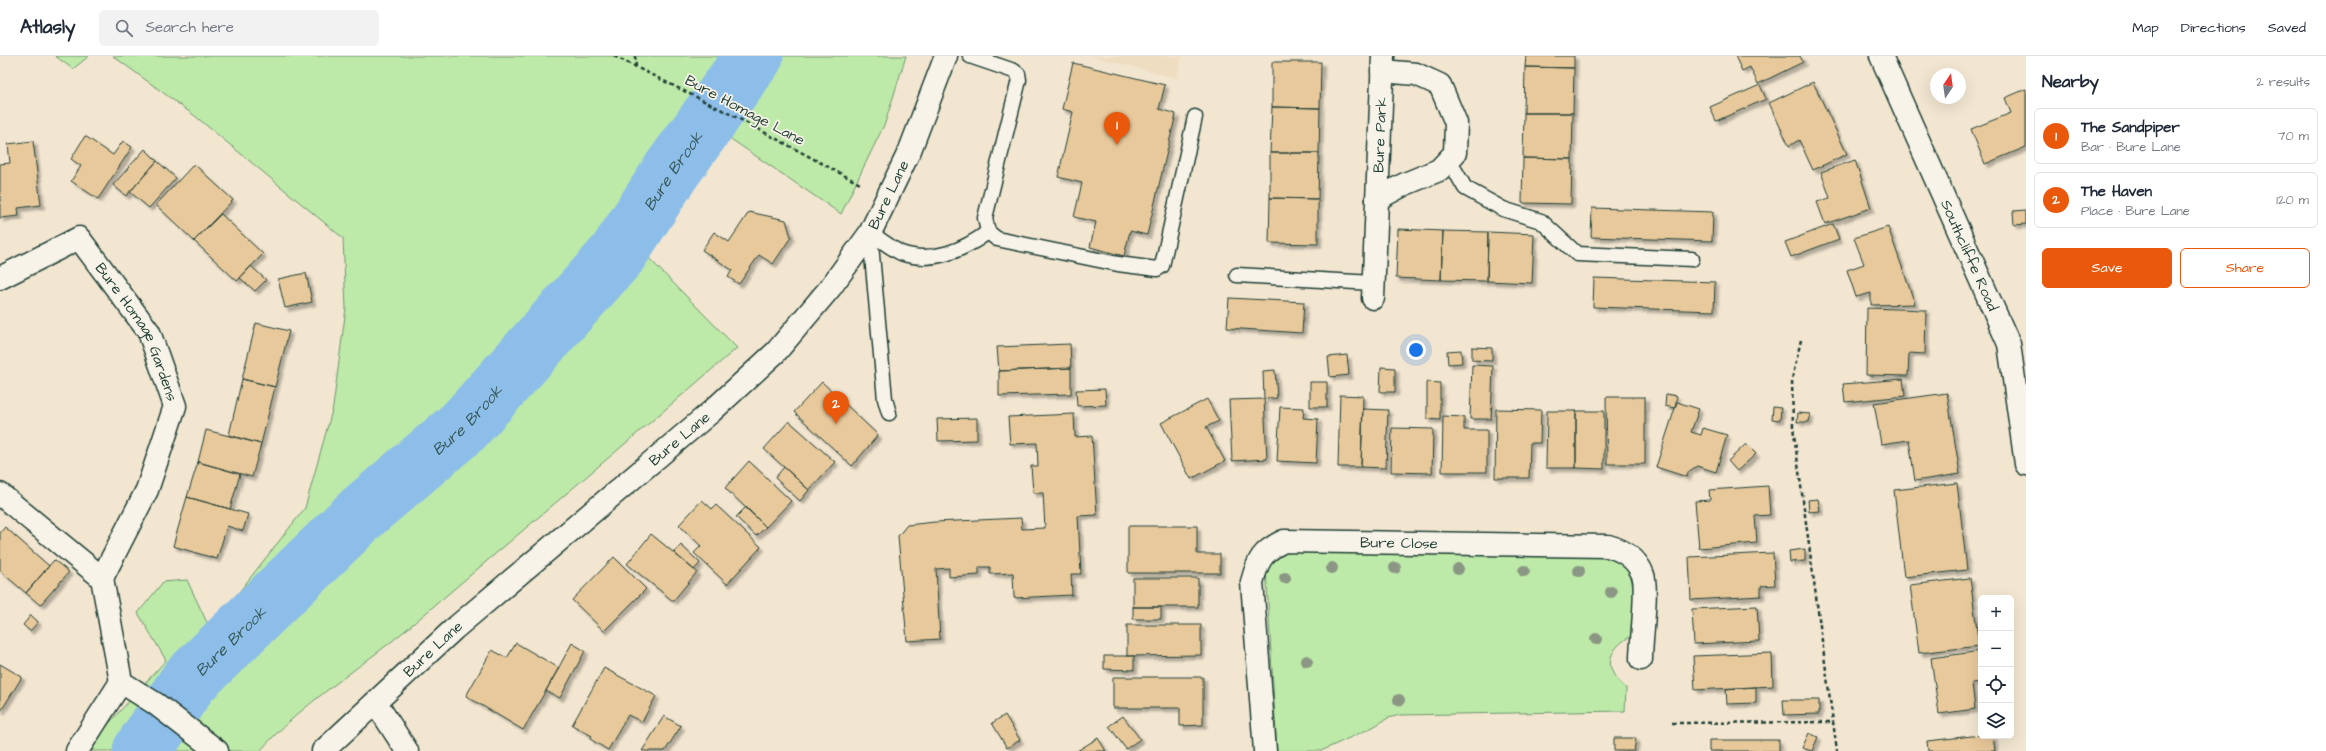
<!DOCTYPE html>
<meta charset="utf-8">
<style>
:root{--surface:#fff;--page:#f2f2f3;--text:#1f2937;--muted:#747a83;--line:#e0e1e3;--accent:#ea580c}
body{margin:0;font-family:"Architects Daughter",sans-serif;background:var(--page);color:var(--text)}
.controls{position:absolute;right:12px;bottom:12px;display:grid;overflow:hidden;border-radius:6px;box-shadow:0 4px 16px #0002}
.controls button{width:36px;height:36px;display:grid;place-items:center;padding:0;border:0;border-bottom:1px solid var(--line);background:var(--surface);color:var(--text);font:20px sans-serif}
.compass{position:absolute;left:1930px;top:12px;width:36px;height:36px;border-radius:50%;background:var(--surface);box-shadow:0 4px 16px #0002;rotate:13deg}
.you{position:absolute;left:1416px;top:294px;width:14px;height:14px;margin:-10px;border:3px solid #fff;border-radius:50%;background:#1a73e8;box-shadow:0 0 0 6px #1a73e833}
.badge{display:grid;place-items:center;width:26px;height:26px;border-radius:50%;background:var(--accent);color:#fff;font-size:13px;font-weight:700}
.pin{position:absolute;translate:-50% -33px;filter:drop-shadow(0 1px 2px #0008)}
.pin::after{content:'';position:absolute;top:21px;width:14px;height:12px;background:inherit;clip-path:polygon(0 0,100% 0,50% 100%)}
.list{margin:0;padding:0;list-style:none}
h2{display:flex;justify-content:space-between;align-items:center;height:52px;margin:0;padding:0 16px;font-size:17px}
h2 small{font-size:13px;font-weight:400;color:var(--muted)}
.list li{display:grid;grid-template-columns:26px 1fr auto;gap:12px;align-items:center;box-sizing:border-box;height:56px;margin:0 8px 8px;padding:0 8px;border:1px solid var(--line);border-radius:6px}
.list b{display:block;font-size:15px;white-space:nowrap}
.list p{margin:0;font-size:13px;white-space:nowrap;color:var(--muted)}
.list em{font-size:13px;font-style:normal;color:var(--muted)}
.actions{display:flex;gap:8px;padding:12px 16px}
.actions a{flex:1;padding:9px 0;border:1px solid var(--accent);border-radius:6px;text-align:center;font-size:14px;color:var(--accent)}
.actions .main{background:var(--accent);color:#fff}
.icon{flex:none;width:22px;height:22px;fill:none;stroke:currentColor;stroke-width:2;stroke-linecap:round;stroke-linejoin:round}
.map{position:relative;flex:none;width:2026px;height:695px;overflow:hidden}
header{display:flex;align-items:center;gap:24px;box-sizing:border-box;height:56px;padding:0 20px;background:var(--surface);border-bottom:1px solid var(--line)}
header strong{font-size:19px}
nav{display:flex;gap:22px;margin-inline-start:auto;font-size:14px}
.search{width:280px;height:36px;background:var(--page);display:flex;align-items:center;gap:10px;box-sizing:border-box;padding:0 14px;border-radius:6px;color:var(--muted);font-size:15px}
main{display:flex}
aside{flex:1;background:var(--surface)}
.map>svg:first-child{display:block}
.built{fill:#efddc1}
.green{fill:#bdeaa8;stroke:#6e946e}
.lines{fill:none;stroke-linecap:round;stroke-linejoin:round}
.river{stroke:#8dbee9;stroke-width:59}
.building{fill:#e8c99b;stroke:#1f3d34;filter:url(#shadow)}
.lane-casing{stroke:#1f3d34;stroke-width:17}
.street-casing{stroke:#1f3d34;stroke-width:25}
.secondary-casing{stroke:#1f3d34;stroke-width:25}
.path{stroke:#1f3d34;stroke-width:2.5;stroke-dasharray:4 3;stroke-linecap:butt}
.lane{stroke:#f7f3e8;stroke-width:14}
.street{stroke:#f7f3e8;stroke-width:22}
.secondary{stroke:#f7f3e8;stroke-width:22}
.tree{fill:#8b9784}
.labels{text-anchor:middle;stroke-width:3.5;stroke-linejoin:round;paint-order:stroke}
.street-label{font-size:15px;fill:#1f3d34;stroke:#f7f3e8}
.water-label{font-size:16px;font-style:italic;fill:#355758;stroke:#f7f3e8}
</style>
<header>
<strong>Atlasly</strong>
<div class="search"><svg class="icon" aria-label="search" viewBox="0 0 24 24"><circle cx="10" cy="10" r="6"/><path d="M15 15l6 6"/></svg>Search here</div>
<nav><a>Map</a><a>Directions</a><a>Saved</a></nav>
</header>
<main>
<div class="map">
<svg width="2026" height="695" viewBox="0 0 2026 695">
<defs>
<filter id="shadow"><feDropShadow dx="3.5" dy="3.5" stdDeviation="1" flood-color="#0004"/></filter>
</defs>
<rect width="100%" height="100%" fill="#f2e6d1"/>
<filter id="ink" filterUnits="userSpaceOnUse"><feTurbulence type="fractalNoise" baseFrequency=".025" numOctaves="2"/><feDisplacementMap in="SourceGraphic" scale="8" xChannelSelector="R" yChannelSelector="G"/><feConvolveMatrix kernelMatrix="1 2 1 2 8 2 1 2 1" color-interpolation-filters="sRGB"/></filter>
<g filter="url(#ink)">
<path class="built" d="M1090,0H1182L1177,22Z"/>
<path class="green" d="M55,0H89L73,13Z
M113,0H906L885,67L841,158L725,79L703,83L643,113L636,189L737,292C628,386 517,479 407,573C359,613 300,649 260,695H91L103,674L166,604L138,557L163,526L187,524L210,573L305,452L333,351L346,252L343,182L195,60Z
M1294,494L1604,501C1644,510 1633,548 1631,580C1606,594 1603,614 1626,632L1625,655L1400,659L1388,662L1373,671L1321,695H1277L1266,513C1273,500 1280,496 1294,494Z"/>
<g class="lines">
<path class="river" id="s1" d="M142,695L189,625L363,456L464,370L617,199L672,114L754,0"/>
</g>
<path class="building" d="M1526,0H1574V12L1525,11Z
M1735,0H1800L1803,6L1758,28L1750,11L1742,15Z
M1272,6H1321L1320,52L1272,51Z
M1073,7L1165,29L1159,53L1176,58L1147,179L1130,175L1124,200L1090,191L1096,166L1074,161L1082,127L1058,121L1073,56L1062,53Z
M1525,11L1574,12L1573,57H1524Z
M1813,26L1847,98L1813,114L1799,84L1789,90L1769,47Z
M1760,29L1766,43L1716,65L1710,51Z
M2026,33V91L1985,108L1971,73L2011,57L2005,42Z
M1272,51L1320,52L1319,97H1270Z
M1524,57H1573L1572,103L1523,102Z
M85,80L113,99L123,85L132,91L98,143L71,125L81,110L71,103Z
M33,85L41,149L18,152L19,160L0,162V108L10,107L8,88Z
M145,93L157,105L126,140L113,129Z
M1270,97H1319L1318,143L1270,142Z
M1523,102L1572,103L1571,148L1522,147Z
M1855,104L1871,152L1825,168L1817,146L1830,142L1821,116Z
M157,105L176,122L149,152L130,136Z
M194,108L233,144L194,185L156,149Z
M1270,142L1318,143V188L1269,187Z
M1592,152L1713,156L1712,185L1591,181Z
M2026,154V168L2014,169L2013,155Z
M749,156L786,164L791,181L773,208L759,199L739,228L728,221L732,214L702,194L714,176L729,186Z
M221,158L263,198L237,225L194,185Z
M1833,168L1839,183L1791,201L1785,186Z
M1888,171L1915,248L1871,249V237L1856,241L1847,214L1864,208L1854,182Z
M1398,173L1443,175L1441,224L1396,222Z
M1443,175L1488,176L1487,225L1441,224Z
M1488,176L1534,178L1532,227L1487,225Z
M251,210L266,224L255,235L240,222Z
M306,217L312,246L285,252L278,223Z
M1594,222L1715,226L1714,255L1593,251Z
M1229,242L1304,246L1302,277L1227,272Z
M1867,252L1926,254L1925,298L1909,297L1908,320L1866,319Z
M256,267L289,275L275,331L242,323Z
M1070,288L1071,312L999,315L997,291Z
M1472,291L1492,292V305L1472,304Z
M1461,294L1462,307L1448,308L1447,295Z
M1347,299L1349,319L1330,321L1328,301Z
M1472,309L1493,310L1491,363H1470Z
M1381,311L1395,312V336H1380Z
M1071,312V338L999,340V315Z
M1275,314L1277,342L1264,343L1263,315Z
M242,323L275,331L261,388L229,379Z
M1903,323L1905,340L1845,346L1843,328Z
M822,326L878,379L852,410L794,356Z
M1310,326H1327V351H1310Z
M1427,326L1440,327V364L1427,363Z
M1105,333L1106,349L1077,350L1076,334Z
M1947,337L1960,418L1915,425L1909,384L1881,388L1874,347Z
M1666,338L1677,340L1675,352L1665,350Z
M1340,339L1363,340L1361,411H1338Z
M1606,341H1645V408H1607Z
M1207,343L1219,365L1206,371L1225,405L1191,423L1161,367Z
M1264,343L1267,403L1232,405L1229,344Z
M1677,346L1699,353L1691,376L1701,379L1703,372L1727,379L1716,416L1697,410L1688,416L1687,421L1656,411Z
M1280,351L1304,352L1303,362L1318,363L1316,407L1277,405Z
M1773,351L1781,352L1780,364L1772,363Z
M1363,353L1388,354L1386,412L1361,411Z
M1496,353L1541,354L1540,387H1530L1529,422H1495Z
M1547,355H1576V412H1546Z
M1576,355H1604V413L1576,412Z
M1798,357L1810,358L1809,366H1797Z
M1074,358L1075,381L1092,380L1097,459L1078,460L1081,518H1071L1072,539L1014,542L1013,517L990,518V511H979V519L949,521V512L936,513L940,583L907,585L898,480L907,469L935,466L1021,462L1022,473L1045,472L1043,437H1033L1031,410H1038L1037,387L1010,388L1008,361Z
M1443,360L1464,361V374H1487V416H1442Z
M977,362V384L938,385L937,363Z
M789,365L835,406L809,434L764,393Z
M1392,372L1433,373L1432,417L1391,416Z
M206,374L261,388L252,421L198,406Z
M1746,388L1756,398L1737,415L1728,405Z
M749,405L791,445L766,471L725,432Z
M198,406L240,418L230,453L187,441Z
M784,411L809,434L800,445L775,422Z
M1957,427L1967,514L1904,521L1894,434Z
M1768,430L1770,459L1755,460L1757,487L1699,492L1695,445L1710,444L1709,434Z
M187,441L248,458L243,475L227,470L217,503L173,490Z
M1818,443L1820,455L1809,456L1808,444Z
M702,444L712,453L716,449L761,491L727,528L694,497L701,490L679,469Z
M746,451L766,471L756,480L736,461Z
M1128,470H1197V498H1220V517H1128Z
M5,471L49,510L26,537L0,515V477Z
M651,478L697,516L673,545L627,508Z
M681,489L700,507L694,514L674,497Z
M1805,493V505L1790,506L1789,495Z
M1773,497L1775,529L1761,530V540L1691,544L1689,501Z
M614,501L646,533L604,575L572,544Z
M54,504L69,516L40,549L26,537Z
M1133,522H1198V551H1133Z
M1970,522L1979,590L1919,597L1910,529Z
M1757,550L1759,585L1694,588L1692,553Z
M1133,551H1161V563H1133Z
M31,559L38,566L30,575L23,569Z
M1127,569H1201V599L1127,600Z
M516,587L559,612L523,674L466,640L492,594L507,602Z
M572,587L585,595L560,642L546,635Z
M1981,595V626L1972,627L1975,653L1939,658L1931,602Z
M1772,597L1773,630L1695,634L1693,600Z
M1104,600H1134V614L1104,613Z
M0,608L22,621L1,655H0Z
M604,612L656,640L642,666L628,659L608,694L590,683L592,680L572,669Z
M1113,621H1203V669L1180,670V652H1113Z
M1756,631V647L1727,648L1726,633Z
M1783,644H1819V658L1784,659Z
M1005,659L1020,684L1007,692L992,667Z
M664,660L681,670L665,695H642Z
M1123,660L1140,683L1126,693L1109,670Z
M1809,677L1818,681L1812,695L1802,692Z
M1981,679L1993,680L1995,695H1928L1927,685Z
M1098,682L1106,695H1077Z
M1614,682H1636L1634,695H1614Z
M1709,684H1779V695H1709Z"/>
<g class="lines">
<defs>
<path id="lane" d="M970,0L1014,15L1018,18L1019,24L985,162L988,176L997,183L1118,208L1157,213L1162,210L1195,61
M1449,104L1465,132L1503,153L1541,165L1577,198L1692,203
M870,177L885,343L889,357
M870,177C880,183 891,192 901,197C932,208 964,194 988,176
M1237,219L1373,227"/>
<g id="street">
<path id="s2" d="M1881,0L2009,288L2026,408"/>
<path d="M1377,143L1405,128L1439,114L1455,97L1456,67L1440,29L1416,18L1382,15"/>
<path id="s3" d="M0,222L79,182L149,276L175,350L147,434L102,522"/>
<path id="s4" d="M1373,242L1383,0"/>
<path d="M0,438L102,522L121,626L156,648L217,695"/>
<path d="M376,647L407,695"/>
<path d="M77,695L121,626"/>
<path id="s5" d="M1265,695L1252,526C1258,504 1262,495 1284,485L1608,490C1623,494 1637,503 1643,519C1648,532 1641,585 1641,603"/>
</g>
<g id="secondary">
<path id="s6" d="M323,695L454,573L712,355L776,296L830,232L870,177L910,94L946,0"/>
</g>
</defs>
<use href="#lane" class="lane-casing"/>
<use href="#street" class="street-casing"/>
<use href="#secondary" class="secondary-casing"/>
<path class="path" d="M614,0L734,60L862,129
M635,0L636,11
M1801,284L1792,323L1793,371L1837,695
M1672,667L1833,666"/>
<use href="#lane" class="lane"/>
<use href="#street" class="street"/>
<use href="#secondary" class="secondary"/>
</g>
<g class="tree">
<circle cx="1332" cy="512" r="6"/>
<circle cx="1395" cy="512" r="6"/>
<circle cx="1458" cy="513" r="6"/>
<circle cx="1524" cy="515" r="6"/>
<circle cx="1579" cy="515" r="6"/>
<circle cx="1285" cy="522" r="6"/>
<circle cx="1611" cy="536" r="6"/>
<circle cx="1596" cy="583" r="6"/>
<circle cx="1307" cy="605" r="6"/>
<circle cx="1399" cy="644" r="6"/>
</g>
</g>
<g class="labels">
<g class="street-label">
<text transform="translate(745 54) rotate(28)" y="5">Bure Homage Lane</text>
<text dy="5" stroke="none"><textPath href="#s4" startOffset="163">Bure Park</textPath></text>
<text dy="5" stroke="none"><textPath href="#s6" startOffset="798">Bure Lane</textPath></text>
<text dy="5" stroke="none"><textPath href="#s2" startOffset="218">Southcliffe Road</textPath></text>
<text dy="5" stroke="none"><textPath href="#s3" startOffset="200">Bure Homage Gardens</textPath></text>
<text dy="5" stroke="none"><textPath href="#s6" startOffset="474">Bure Lane</textPath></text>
<text dy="5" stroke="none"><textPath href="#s5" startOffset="339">Bure Close</textPath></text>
<text dy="5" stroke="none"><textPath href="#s6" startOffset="150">Bure Lane</textPath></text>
</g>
<g class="water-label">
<text dy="6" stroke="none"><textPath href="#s1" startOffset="790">Bure Brook</textPath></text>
<text dy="6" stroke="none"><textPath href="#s1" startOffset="466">Bure Brook</textPath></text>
<text dy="6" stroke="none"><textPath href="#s1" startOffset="142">Bure Brook</textPath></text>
</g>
</g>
</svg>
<div class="controls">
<button>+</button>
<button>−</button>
<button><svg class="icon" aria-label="locate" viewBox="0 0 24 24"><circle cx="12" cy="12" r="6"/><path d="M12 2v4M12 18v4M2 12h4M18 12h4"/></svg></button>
<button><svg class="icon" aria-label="layers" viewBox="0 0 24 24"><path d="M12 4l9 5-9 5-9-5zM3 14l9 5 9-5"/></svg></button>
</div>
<svg class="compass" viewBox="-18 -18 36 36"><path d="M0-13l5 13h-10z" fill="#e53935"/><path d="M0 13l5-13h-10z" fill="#747a83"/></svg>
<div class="you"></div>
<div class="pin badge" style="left:1117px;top:89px">1</div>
<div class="pin badge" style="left:836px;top:368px">2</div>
</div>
<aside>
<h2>Nearby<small>2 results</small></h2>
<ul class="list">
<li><span class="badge">1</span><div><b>The Sandpiper</b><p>Bar · Bure Lane</p></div><em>70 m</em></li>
<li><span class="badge">2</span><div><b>The Haven</b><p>Place · Bure Lane</p></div><em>120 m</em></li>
</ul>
<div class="actions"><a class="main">Save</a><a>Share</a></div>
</aside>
</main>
